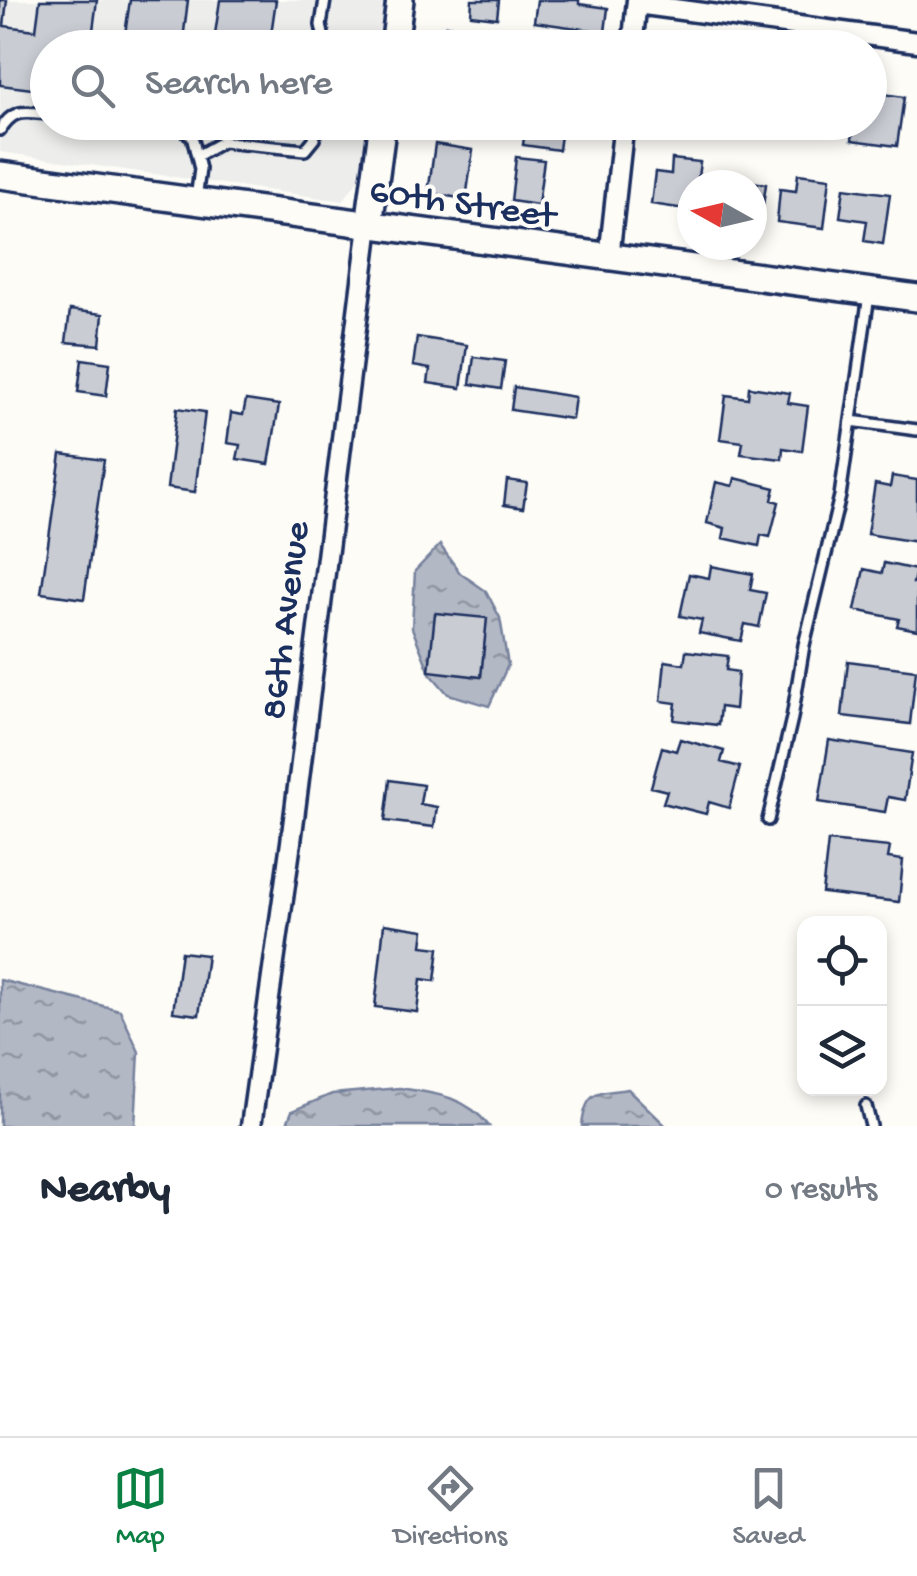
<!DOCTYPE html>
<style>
:root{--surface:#fff;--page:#f2f2f3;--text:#1f2937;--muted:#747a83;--line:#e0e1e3;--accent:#0b8043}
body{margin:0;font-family:"Gochi Hand",sans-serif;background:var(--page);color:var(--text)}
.controls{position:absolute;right:30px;bottom:30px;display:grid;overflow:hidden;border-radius:20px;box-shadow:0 5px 15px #0003}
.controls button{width:90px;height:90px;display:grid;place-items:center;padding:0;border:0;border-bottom:2px solid var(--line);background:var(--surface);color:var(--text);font:50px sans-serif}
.compass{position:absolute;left:677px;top:170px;width:90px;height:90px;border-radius:50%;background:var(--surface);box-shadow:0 5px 15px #0003;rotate:278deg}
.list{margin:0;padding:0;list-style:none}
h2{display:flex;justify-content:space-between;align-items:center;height:130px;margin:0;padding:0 40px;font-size:42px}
h2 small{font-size:32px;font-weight:400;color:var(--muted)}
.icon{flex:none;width:55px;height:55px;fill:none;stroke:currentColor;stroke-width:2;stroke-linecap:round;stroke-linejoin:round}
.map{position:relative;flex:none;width:917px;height:1126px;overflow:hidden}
.search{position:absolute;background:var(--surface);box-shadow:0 5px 15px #0003;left:30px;right:30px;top:30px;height:110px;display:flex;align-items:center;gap:25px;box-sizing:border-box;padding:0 35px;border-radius:55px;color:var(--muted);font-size:38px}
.sheet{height:310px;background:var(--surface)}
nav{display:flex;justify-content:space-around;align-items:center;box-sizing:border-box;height:140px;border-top:2px solid var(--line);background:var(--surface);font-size:28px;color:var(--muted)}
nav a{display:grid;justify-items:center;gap:5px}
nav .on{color:var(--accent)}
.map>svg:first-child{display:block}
.built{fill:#edeeec}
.water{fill:url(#water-ripples);stroke:#76819c;stroke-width:2.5}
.building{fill:#c9ccd3;stroke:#1b2f5e;stroke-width:2.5}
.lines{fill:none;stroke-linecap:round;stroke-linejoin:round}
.lane-casing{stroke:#1b2f5e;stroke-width:16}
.street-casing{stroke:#1b2f5e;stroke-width:25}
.secondary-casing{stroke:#1b2f5e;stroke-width:32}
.lane{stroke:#fdfcf7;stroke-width:9}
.street{stroke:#fdfcf7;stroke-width:18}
.secondary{stroke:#fdfcf7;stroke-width:25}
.labels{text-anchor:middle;stroke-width:8;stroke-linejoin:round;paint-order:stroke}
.street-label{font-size:38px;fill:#1b2f5e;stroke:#fdfcf7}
</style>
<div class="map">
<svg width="917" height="1126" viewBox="0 0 917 1126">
<defs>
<pattern id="water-ripples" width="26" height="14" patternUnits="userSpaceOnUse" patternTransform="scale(2.5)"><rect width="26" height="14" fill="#b3b8c5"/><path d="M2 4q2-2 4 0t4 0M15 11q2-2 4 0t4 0" fill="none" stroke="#9196a3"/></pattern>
</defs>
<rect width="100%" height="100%" fill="#fdfcf7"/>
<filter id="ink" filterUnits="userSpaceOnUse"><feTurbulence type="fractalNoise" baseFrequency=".01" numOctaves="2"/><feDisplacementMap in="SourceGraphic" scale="20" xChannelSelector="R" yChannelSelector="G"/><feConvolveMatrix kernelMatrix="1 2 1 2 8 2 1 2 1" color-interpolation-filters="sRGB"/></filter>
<g filter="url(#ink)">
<path class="built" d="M0,0H384L378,47L48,48V122L367,123L360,177L343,201L0,152Z"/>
<path class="water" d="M440,545L460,573L486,591L500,618L508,665L489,706L448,694L430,673L412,628L415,571Z
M0,980L120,1010L139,1052L135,1126H0Z
M399,1088C434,1093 466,1096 489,1126H286L292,1111L332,1094Z
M628,1089L666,1126H582C586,1090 596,1094 628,1089Z"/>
<path class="building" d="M0,0H7L4,26L36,30L40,0H97L92,38L124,41L130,0H188L182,48H48V91L0,85Z
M220,0H276L269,48H213Z
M472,0H499L497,18L471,15Z
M537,0H579V4L608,8L605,32L534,22Z
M446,25L476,30L474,48H443Z
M528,38L581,46V48H526Z
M870,92L904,97L897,146L852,140L854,122H870Z
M438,122H469L467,138L436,133Z
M526,122H572L571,128L562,127L559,150L523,145Z
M435,144L473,150L466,199L428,193Z
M516,157L544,160L538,205L511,201Z
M672,159L700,162L697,185H692V210L651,204L655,172L671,174Z
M798,174L830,178L824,228L777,222L780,189L796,191Z
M718,177L766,184L761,220L752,218V185H717Z
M844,188L890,194L883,244L864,241L867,221L840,217Z
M70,310L103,314L100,345L66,342Z
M417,337L467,345L461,388L428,383L430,369L413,366Z
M474,357L505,361L501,389L470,384Z
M82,359L110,363L106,396L78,392Z
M514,387L575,397L572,419L511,410Z
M749,387L790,393L788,403L808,406L802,451L783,448L782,459L741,454L743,442L720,439L726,395L748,398Z
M246,400L279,405L269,464L237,459L240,445L227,443L231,413L243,415Z
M177,408L205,412L195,492L167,488Z
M61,454L104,460L84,599L41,593Z
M892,476L917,480V542L867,534L875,484L890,487Z
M735,478L775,488L772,500L779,502L770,537L761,535L759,546L723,538L725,528L707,523L716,482L733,486Z
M507,480L527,483L523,508L504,505Z
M884,563L916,570L913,583H917V630L897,626L899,619L855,610L864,569L882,573Z
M711,566L753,574L750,590L766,593L759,627L745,624L741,641L699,633L702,620L680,616L689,574L709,578Z
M435,613L487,618L481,677L429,671Z
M686,651L728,656L726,670L738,672L735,709L720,707L718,725L674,720L676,703L661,701L665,661L684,664Z
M848,661L916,670L910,724L842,716Z
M680,739L724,751L721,762L740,767L729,808L709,802L706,814L663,803L667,791L651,787L662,747L676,751Z
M829,740L912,753L905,800L888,797L885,812L819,802Z
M390,780L423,785L420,804L437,807L434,827L385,821Z
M828,841L890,847L888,858L903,860L899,902L822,893Z
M384,924L424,930L422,946L439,948L435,981L421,979L417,1012L375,1007Z
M181,952L207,955L199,1015L173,1012Z"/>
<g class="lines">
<defs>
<path id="lane" d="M325,0L321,25L326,48
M129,122L178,127L192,136L200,169L196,199
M222,122V142L305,150L314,139L317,122
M0,130C14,108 24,112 48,114
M197,156L222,142
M851,421L917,430
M768,820L792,718L804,645L840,496L869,295
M866,1106L871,1126"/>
<path id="street" d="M637,4L917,42
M632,48L637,0
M609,258L624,122
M251,1126L291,842L369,225"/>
<path id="secondary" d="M394,48L400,0
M0,175L917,298
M369,225L383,122"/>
</defs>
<use href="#lane" class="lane-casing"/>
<use href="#street" class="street-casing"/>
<use href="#secondary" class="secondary-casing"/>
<use href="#lane" class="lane"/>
<use href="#street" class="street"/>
<use href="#secondary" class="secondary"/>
</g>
</g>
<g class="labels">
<g class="street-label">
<text transform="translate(463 200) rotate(8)" y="13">60th Street</text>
<text transform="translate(282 620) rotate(-83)" y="13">86th Avenue</text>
</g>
</g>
</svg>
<div class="controls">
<button><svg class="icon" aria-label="locate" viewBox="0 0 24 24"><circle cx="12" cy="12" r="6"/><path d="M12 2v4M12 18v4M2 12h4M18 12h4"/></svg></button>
<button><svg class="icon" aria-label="layers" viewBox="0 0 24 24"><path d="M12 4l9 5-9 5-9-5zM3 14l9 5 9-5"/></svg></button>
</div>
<svg class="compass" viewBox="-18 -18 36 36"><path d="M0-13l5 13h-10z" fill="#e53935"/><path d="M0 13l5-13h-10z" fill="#747a83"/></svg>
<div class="search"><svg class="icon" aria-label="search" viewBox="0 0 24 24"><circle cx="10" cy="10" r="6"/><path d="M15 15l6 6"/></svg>Search here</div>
</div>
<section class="sheet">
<h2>Nearby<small>0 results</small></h2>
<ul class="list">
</ul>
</section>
<nav>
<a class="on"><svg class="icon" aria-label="map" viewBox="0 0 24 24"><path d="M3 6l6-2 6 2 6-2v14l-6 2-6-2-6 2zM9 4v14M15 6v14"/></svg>Map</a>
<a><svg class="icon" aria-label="directions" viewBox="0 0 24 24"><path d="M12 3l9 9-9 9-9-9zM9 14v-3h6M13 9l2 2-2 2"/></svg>Directions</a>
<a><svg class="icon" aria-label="saved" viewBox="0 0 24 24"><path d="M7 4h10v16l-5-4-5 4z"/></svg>Saved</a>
</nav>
